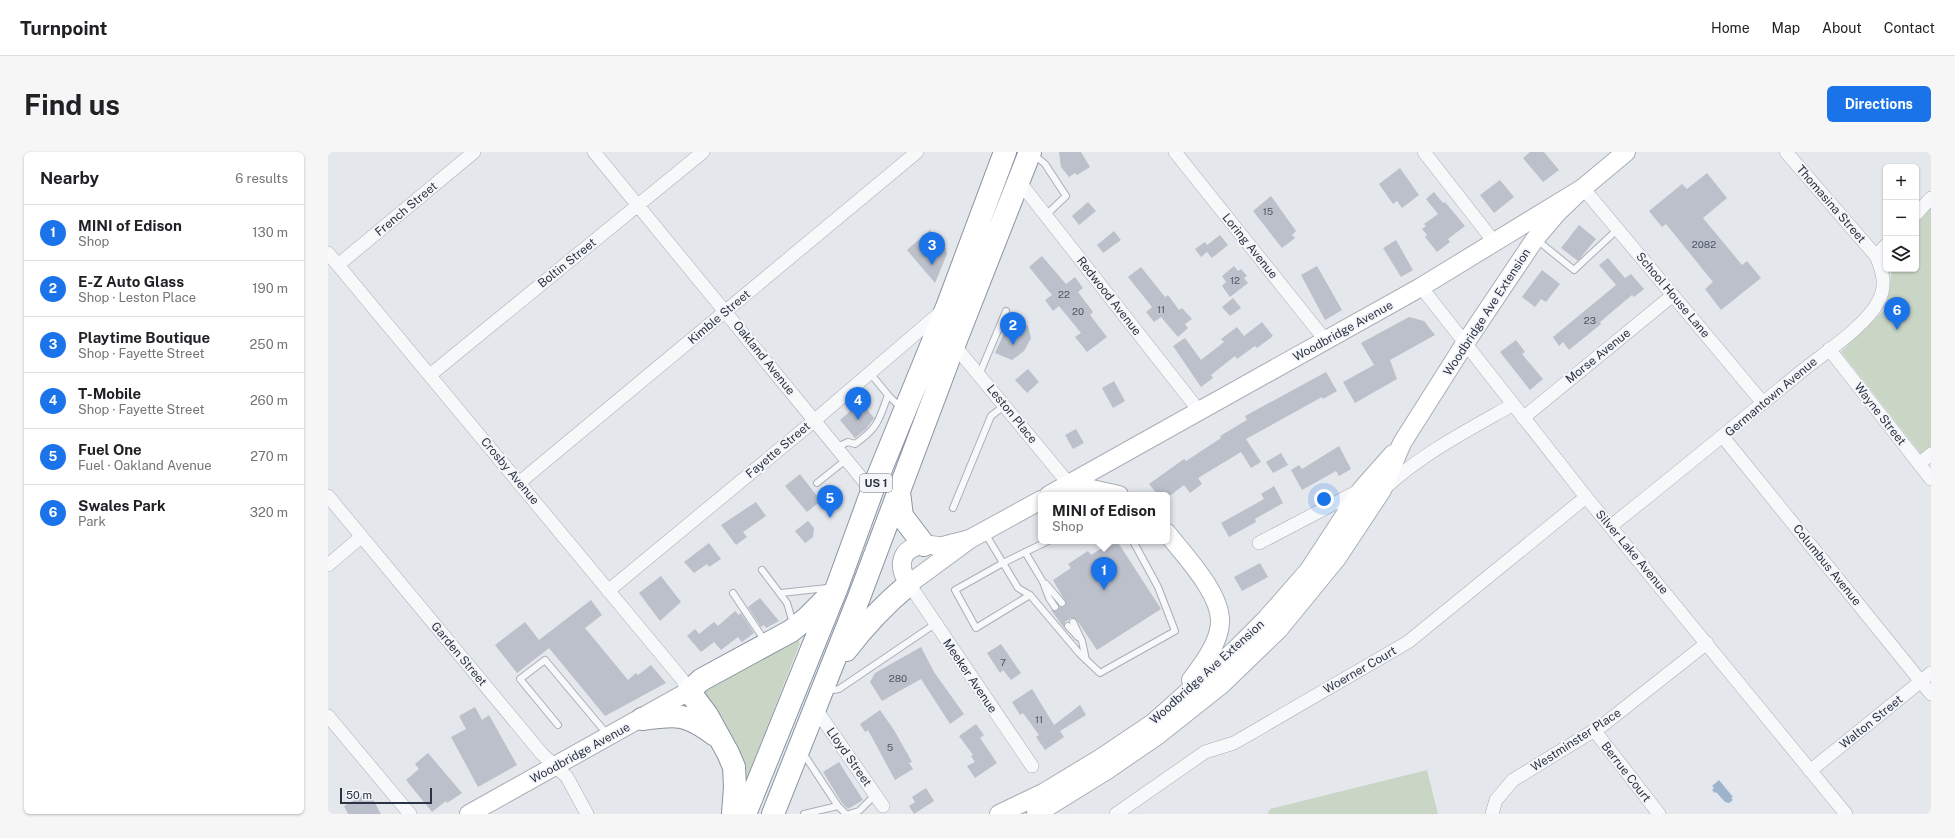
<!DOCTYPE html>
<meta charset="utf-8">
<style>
:root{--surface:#fff;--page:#f6f6f6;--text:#202124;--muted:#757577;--line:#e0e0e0;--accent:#1a73e8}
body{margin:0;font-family:"Public Sans",sans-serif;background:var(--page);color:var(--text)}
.controls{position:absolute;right:12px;top:12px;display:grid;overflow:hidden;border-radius:6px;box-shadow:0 1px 3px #0004}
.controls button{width:36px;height:36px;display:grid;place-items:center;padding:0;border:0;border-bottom:1px solid var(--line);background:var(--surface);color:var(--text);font:20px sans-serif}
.scale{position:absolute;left:12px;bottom:10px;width:92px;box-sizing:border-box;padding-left:4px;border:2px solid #2b3445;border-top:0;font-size:11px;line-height:14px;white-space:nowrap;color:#2b3445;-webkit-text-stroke:3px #f4f6f9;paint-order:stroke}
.you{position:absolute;left:996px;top:347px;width:14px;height:14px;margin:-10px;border:3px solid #fff;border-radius:50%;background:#1a73e8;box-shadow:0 0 0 6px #1a73e833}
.badge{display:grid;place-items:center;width:26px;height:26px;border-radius:50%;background:var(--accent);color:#fff;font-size:13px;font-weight:700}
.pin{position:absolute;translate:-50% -33px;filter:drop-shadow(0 1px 2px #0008)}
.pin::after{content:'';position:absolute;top:21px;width:14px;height:12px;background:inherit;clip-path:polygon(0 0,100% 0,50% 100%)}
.popup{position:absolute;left:710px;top:340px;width:132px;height:52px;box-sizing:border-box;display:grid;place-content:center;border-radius:6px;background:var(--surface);filter:drop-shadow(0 1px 3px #0005);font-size:13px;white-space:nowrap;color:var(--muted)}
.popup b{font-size:15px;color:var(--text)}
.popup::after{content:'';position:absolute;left:50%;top:100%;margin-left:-8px;border:8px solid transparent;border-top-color:var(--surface)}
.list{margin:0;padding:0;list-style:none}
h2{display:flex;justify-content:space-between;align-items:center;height:52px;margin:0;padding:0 16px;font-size:17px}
h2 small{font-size:13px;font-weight:400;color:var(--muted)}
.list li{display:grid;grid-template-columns:26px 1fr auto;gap:12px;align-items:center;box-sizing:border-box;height:56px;padding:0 16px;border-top:1px solid var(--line)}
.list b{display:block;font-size:15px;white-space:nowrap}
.list p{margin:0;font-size:13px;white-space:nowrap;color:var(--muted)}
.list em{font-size:13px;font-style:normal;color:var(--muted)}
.icon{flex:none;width:22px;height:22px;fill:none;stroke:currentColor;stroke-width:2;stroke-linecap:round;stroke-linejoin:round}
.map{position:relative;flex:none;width:1603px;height:662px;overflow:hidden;border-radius:6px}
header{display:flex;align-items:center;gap:24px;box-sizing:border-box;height:56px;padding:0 20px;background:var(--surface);border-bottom:1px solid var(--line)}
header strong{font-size:19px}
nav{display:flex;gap:22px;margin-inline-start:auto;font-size:14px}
.intro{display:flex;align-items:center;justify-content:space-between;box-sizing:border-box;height:96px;padding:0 24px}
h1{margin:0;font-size:28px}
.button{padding:10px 18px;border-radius:6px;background:var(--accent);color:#fff;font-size:14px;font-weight:700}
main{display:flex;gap:24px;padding:0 24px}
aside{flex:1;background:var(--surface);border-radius:6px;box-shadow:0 1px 3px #0004}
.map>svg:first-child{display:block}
.green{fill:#c9d6c5}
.water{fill:#9fb4cc}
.building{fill:#bbc0ca}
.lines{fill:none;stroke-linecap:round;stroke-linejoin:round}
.lane-casing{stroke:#a9aeb7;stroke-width:8}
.street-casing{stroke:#a9aeb7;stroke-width:14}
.secondary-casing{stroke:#a9aeb7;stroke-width:20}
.highway-casing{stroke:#8b94a3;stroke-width:24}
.lane{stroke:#f7f8fa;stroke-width:6}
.street{stroke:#f7f8fa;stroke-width:13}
.secondary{stroke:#fff;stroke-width:18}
.highway{stroke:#fff;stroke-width:22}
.labels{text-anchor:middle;stroke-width:4;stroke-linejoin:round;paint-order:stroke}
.number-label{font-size:10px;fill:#4f5766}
.shield{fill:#f4f6f9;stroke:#676e7b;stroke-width:1}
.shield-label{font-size:11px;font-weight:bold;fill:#2b3445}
.street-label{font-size:12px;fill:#2b3445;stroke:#f4f6f9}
</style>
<header>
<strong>Turnpoint</strong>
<nav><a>Home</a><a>Map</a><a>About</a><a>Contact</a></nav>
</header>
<div class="intro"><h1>Find us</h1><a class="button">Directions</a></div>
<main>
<aside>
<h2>Nearby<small>6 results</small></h2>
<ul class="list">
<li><span class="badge">1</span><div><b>MINI of Edison</b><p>Shop</p></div><em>130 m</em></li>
<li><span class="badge">2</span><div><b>E-Z Auto Glass</b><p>Shop · Leston Place</p></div><em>190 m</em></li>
<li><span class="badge">3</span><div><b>Playtime Boutique</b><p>Shop · Fayette Street</p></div><em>250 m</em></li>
<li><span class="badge">4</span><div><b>T-Mobile</b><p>Shop · Fayette Street</p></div><em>260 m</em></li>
<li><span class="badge">5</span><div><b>Fuel One</b><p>Fuel · Oakland Avenue</p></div><em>270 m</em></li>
<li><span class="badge">6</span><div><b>Swales Park</b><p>Park</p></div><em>320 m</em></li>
</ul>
</aside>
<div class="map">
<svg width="1603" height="662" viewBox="0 0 1603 662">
<rect width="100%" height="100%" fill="#e4e7ec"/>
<path class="green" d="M1603,55V294L1593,302L1513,200L1558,156L1564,117H1588V71Z
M466,484L472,491L416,634L370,536Z
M1099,618L1110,662H940L942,657Z"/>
<path class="water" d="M1391,628L1405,645L1403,646L1405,648L1401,651L1397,650L1388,640L1387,641L1384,638L1386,636L1384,634Z"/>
<path class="building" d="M731,0H753L762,15L749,23L747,21L741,25L733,15Z
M1202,0H1216L1231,18L1215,30L1195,6Z
M1072,16L1091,43L1074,56L1069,49L1065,52L1051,32Z
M1379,21L1399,46L1375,66L1414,113L1419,109L1433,126L1393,158L1377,137L1385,130L1338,72L1334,75L1321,59L1354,32L1359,37Z
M1172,28L1186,45L1166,61L1152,43Z
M1106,40L1115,51L1117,50L1137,74L1120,87L1122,90L1109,100L1097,85L1099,83L1094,77L1098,74L1096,72L1110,62L1098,47Z
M943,44L968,79L964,83L967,86L954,96L925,59Z
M760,50L768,59L751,73L744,64Z
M1251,73L1268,87L1250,109L1233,96Z
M602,78L618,97L619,102L607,131L579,98Z
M786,79L793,88L775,101L769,93Z
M892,83L900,93L884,106L879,100L873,105L867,97L877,90L879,93Z
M1068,88L1085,118L1073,125L1055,96Z
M714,104L738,132L747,125L755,136L750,140L765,160L762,163L779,185L759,200L747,185L753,181L731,154L725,159L717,148L724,143L701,115Z
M1280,106L1297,126L1303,122L1316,137L1306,145L1304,143L1272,170L1273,172L1241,198L1235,190L1231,194L1225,185L1288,133L1271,113Z
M906,114L910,119L913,117L919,124L916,126L920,131L902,145L894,134L898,130L894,124Z
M989,114L1014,158L997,168L973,123Z
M813,115L837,145L840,143L851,158L854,156L864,167L857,172L860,176L850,185L833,165L826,170L818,160L824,155L800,125Z
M1214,118L1232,132L1218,150L1213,147L1207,155L1194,145Z
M905,146L913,156L902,164L894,155Z
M1081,165L1096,169L1107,183L1062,208L1069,227L1027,251L1015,230L1046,213L1033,191Z
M683,166L700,174L703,186L696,199L684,208L667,201Z
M934,170L945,184L929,196L927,194L909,207L907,204L883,223L885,226L873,235L845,194L857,186L873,208L896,190L893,187L909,175L916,184Z
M1188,188L1197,200L1194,202L1215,227L1202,238L1172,200Z
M700,217L711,230L699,241L687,228Z
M998,220L1009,239L995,247L994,245L918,287L933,310L923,316L913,300L870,326L874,332L862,341L856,333L843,343H830L821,332L856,307L858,309L893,286L892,284L919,268L917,264Z
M786,229L797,249L785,256L774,236Z
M533,250L546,266L538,277L527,286L512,268Z
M748,277L756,291L745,297L737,283Z
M1011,294L1023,317L1011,324L1008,319L974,338L963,318L971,313L974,317Z
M953,301L960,313L945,321L938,310Z
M472,322L493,349L479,360L457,334Z
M946,334L955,351L927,367L928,370L901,385L893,371L936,347L933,342Z
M428,350L438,364L415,380L419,385L408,393L393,373Z
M480,369L486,376L485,385L477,391L467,379Z
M785,389H789L833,457L769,498L748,467L743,466L737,470L736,476L723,458L729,459L731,455L737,454L738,451L725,428L743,416L740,412L760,399L763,403Z
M381,391L393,407L381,415L379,412L366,421L356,410Z
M932,411L940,425L914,439L906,425Z
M333,424L353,450L332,469L311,441Z
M432,446L451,469L438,476L436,473L433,475L420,455Z
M263,448L274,463L257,476L300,528L308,521L310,523L323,513L338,531L277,564L221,496L189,521L167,493L197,470L211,488Z
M407,459L411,463L413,461L426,481L414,490L410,485L393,498L386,490L373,500L359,484L367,477L371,482L386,470L390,474Z
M673,492L693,521L683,528L675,518L672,521L659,501Z
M593,495L606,520L636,562L622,572L593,527L554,549L542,530L547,521Z
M704,537L726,573L752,553L758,563L732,579L736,585L717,598L708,585L711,583L695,561L692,563L684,550Z
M147,555L154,568L161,563L189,613L150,635L123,585L138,577L131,564Z
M552,558L566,578L584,610L581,611L585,617L567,628L540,578L537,580L532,572Z
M648,572L656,583L652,586L669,611L647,626L639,614L647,610L643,604L645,603L631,584Z
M100,601L134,641L119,651L118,649L104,660L78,628L91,617L87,612Z
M511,610L535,648L520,657L514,651L495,620Z
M598,636L606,649L586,662L581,654L587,650L584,645Z
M41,640L53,662H20L16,654Z"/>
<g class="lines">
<defs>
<path id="lane" d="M705,2L717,12L738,44L718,63
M1209,88L1246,118L1290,77
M651,223L678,159
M560,243L573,256
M509,295L520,290L527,292C550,276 551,268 560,243L542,221
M489,331L519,307
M625,356L663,264L676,254
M657,381L690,436L702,443L751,501L772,521L847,479L830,435L805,389
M697,400L715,430L721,446L727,455
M434,418L459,451L465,471
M718,432L734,451
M405,441L437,489
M453,441L499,436
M702,443L648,476L627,438L675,411L720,389
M745,470L754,489L758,508
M740,474L750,485
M499,539L511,537L607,472
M230,573L192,527L217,508L279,582
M475,601L510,654L476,662
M510,654L518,662
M521,662L531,659L547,643"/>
<path id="street" d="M266,0L544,339
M847,0L998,189
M1096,0L1167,91
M690,28L872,260
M1255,36L1435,251
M1588,62L1603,46
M0,101L353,526L361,539
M1548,104L1558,93
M10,113L146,0
M1093,135L1258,345L1518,662
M626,193L741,332
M1501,197L1603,327
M102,223L375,0
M1195,266L1345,143
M1395,285L1603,542
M1591,312L1603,302
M192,330L589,0
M1057,336C1095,301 1140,278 1184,253
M0,344L214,602L239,625L259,662
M1283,374C1347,323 1410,271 1474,219C1495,202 1538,174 1550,150C1559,134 1555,120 1548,104L1458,0
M931,391L1032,338
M0,413L33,385
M581,432L704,614
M280,439L487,268L613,160
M487,556L555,654
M0,564L82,662
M1266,578L1331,662
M1482,619L1603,521
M788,662L877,600L906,591L1080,490L1258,345
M1164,662L1168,648L1185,628L1275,573L1379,491"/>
<path id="secondary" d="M741,332L791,343
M721,343L1093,135L1255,36L1298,0
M839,381C856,403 894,442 892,471C891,491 875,512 863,528
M642,387C633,389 624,392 615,394C609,395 603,392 597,393C571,395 569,415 581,432L642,387L713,348
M141,662L361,539
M671,662L717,640L773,606L825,571L906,499L939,466L981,418L1034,337L1065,302
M708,662L779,618L830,583L893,533L951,477L1009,406L1054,338L1074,291L1136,193L1207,87L1229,61L1255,36"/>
<path id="highway" d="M571,340L574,364L596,393
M518,498C537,473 557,452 581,432
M314,567C349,562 358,561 387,583
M405,662L407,635L406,615L400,601L379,563L361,539L373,528L463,479L479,466L501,444
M417,662L509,435L544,339L619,155L677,0
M445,662L530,448L626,193L702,0"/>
</defs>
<use href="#lane" class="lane-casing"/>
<use href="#street" class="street-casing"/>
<use href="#secondary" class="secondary-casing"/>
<use href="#highway" class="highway-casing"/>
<use href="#lane" class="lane"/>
<use href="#street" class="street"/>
<use href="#secondary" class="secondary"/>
<use href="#highway" class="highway"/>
</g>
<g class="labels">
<g class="number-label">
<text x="940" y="63">15</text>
<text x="1376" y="96">2082</text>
<text x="907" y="132">12</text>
<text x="736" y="146">22</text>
<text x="833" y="161">11</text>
<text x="750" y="163">20</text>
<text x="1262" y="172">23</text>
<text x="675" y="514">7</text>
<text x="570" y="530">280</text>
<text x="711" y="571">11</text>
<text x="562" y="599">5</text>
</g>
<rect class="shield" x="532" y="322" width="32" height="18" rx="3"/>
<g class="shield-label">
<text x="548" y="335">US 1</text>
</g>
<g class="street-label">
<text transform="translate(1503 52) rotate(49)" y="4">Thomasina Street</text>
<text transform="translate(78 57) rotate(-40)" y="4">French Street</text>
<text transform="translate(922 94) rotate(51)" y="4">Loring Avenue</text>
<text transform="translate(239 111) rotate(-39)" y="4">Boltin Street</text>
<text transform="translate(1345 143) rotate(50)" y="4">School House Lane</text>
<text transform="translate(781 144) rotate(52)" y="4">Redwood Avenue</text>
<text transform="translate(1159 160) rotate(-57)" y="4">Woodbridge Ave Extension</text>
<text transform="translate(391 165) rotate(-40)" y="4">Kimble Street</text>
<text transform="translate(1015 179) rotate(-29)" y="4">Woodbridge Avenue</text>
<text transform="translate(1270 204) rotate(-39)" y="4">Morse Avenue</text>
<text transform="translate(436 206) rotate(51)" y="4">Oakland Avenue</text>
<text transform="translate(1443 245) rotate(-40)" y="4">Germantown Avenue</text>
<text transform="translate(684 262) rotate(51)" y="4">Leston Place</text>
<text transform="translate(1552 262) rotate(52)" y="4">Wayne Street</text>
<text transform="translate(450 298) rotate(-40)" y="4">Fayette Street</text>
<text transform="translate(182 319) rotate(50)" y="4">Crosby Avenue</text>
<text transform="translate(1304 400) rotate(50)" y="4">Silver Lake Avenue</text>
<text transform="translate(1499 413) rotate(51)" y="4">Columbus Avenue</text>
<text transform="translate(131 502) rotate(50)" y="4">Garden Street</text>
<text transform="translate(1032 518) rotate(-30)" y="4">Woerner Court</text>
<text transform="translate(879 520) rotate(-42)" y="4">Woodbridge Ave Extension</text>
<text transform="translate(642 524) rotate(56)" y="4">Meeker Avenue</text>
<text transform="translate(1543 570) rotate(-39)" y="4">Walton Street</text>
<text transform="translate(1248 588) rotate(-33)" y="4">Westminster Place</text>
<text transform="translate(252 601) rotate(-29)" y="4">Woodbridge Avenue</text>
<text transform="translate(521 605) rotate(55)" y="4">Lloyd Street</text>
<text transform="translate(1298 620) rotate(52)" y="4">Berrue Court</text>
</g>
</g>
</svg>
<div class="controls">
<button>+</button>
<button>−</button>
<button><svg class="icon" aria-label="layers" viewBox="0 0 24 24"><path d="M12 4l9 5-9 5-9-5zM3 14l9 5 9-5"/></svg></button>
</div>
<div class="scale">50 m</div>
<div class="you"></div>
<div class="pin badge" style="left:776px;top:438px">1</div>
<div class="popup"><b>MINI of Edison</b>Shop</div>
<div class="pin badge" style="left:685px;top:193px">2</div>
<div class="pin badge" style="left:604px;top:113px">3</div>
<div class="pin badge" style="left:530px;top:268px">4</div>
<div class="pin badge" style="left:502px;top:366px">5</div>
<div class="pin badge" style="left:1569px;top:178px">6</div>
</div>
</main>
